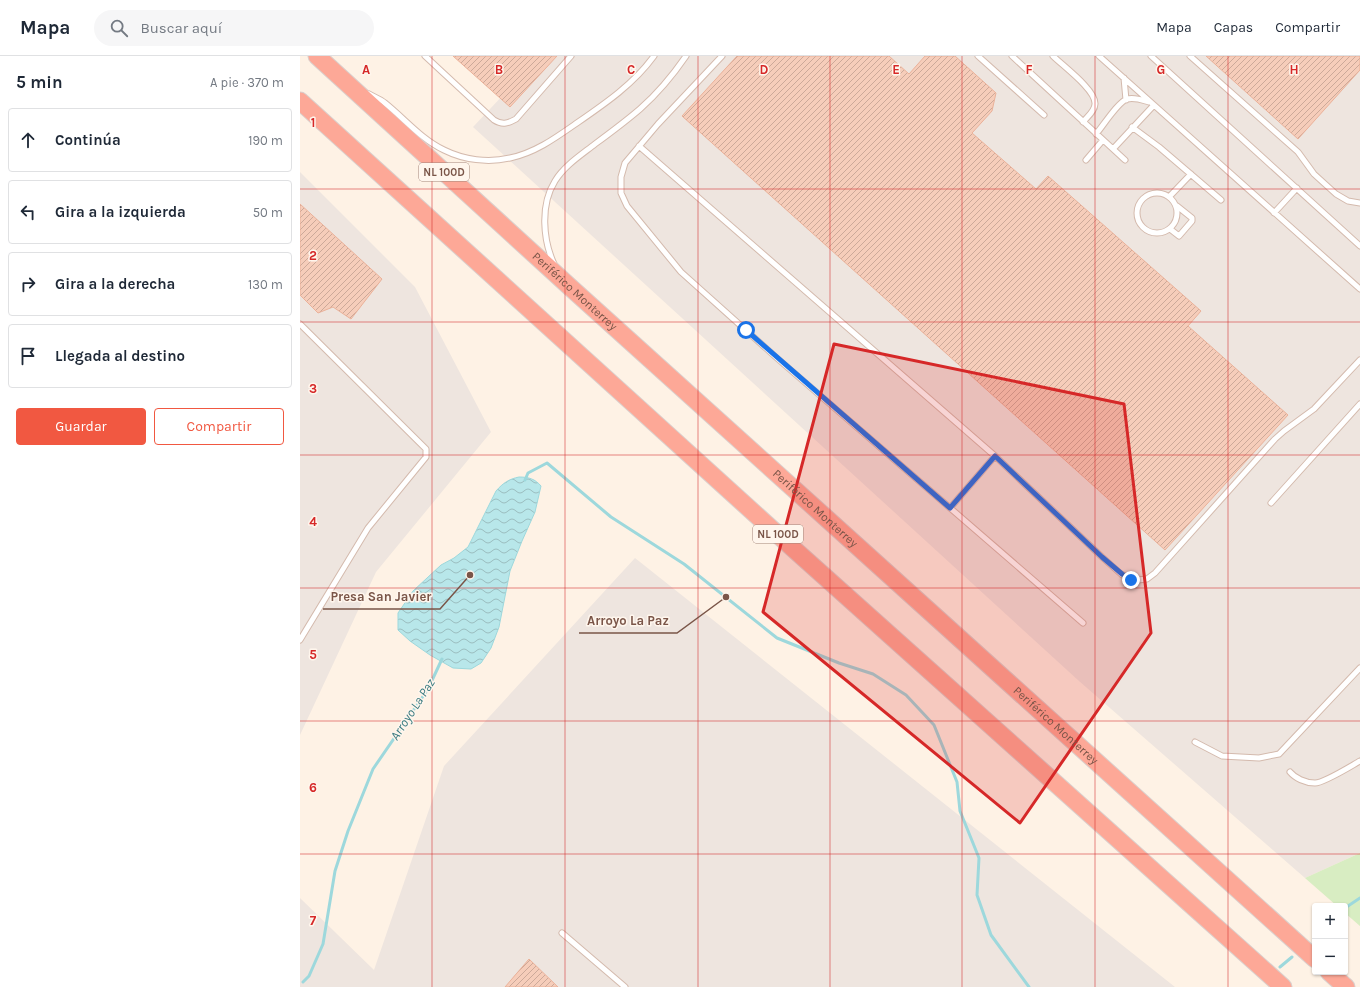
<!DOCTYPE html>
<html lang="es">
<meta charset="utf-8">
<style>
:root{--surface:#fff;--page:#f6f6f7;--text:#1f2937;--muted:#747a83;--line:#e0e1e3;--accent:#f15841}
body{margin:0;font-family:Karla,sans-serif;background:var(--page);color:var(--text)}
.controls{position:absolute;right:12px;bottom:12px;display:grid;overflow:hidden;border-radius:4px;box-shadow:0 1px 3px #0004}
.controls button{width:36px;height:36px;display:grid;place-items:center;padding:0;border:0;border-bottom:1px solid var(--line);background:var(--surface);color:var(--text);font:20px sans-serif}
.stop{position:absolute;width:12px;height:12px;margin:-9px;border:3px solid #1a73e8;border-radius:50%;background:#fff}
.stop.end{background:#1a73e8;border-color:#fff;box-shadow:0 1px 4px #0008}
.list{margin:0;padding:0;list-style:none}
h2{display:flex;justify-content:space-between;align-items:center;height:52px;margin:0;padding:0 16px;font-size:17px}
h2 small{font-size:13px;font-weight:400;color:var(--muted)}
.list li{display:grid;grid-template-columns:26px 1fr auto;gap:12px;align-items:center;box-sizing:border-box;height:64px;margin:0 8px 8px;padding:0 8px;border:1px solid var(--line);border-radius:4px}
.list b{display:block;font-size:15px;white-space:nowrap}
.list em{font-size:13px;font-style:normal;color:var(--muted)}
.actions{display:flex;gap:8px;padding:12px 16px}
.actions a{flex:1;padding:9px 0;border:1px solid var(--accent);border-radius:4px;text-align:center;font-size:14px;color:var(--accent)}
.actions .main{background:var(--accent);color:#fff}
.icon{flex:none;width:22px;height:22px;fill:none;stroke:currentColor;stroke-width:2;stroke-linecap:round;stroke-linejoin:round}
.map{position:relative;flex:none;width:1060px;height:931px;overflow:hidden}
header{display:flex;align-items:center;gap:24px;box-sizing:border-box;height:56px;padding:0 20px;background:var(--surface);border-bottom:1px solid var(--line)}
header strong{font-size:19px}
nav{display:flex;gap:22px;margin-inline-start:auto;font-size:14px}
.search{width:280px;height:36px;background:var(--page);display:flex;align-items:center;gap:10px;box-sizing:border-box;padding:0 14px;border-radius:22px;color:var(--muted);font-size:15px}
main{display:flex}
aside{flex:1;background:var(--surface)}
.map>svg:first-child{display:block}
.industrial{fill:#eee5df}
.green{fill:#d8edc2}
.water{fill:url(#water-waves);stroke:#9dd8dc}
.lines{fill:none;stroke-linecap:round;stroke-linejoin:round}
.stream{stroke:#9dd8dc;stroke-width:3}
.building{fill:url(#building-hatch);stroke:#eab199}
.service-casing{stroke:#d4baad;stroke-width:7}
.motorway-casing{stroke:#dacfcc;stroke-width:19}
.service{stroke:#fff;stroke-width:5}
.motorway{stroke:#fda897;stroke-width:17}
.route{stroke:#1a73e8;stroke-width:5}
.marked{fill:#d62828;fill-opacity:0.2;stroke:#d62828;stroke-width:3;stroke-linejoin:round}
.grid{fill:none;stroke:#d62828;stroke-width:1;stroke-opacity:0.55}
.labels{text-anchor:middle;stroke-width:3;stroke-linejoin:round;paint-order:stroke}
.shield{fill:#fff6ed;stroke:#a2857a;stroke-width:1}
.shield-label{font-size:11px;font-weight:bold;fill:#7a5548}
.street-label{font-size:12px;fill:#7a5548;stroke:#fff6ed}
.water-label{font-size:13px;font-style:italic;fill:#3a7b80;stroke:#fff6ed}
.grid-label{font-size:13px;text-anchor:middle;font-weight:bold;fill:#d62828;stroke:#fff6ed;stroke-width:3;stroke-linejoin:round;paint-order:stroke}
.leader{fill:none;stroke:#7a5548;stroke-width:1.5}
.callout-dot{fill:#7a5548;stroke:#fff6ed;stroke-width:1.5}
.callout-label{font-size:13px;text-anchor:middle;font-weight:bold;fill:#7a5548;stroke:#fff6ed;stroke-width:3;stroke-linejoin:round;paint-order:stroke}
</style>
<header>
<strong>Mapa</strong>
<div class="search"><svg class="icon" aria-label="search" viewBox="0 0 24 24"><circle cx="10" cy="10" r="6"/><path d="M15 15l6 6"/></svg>Buscar aquí</div>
<nav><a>Mapa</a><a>Capas</a><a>Compartir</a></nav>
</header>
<main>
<aside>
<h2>5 min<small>A pie · 370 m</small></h2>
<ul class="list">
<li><svg class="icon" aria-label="ahead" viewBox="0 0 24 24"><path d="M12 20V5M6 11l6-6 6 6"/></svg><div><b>Continúa</b></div><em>190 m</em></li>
<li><svg class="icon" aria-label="left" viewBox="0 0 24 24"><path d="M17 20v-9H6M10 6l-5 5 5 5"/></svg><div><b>Gira a la izquierda</b></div><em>50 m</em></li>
<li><svg class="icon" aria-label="right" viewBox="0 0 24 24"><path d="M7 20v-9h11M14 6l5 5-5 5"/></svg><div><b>Gira a la derecha</b></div><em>130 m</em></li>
<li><svg class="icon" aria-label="arrive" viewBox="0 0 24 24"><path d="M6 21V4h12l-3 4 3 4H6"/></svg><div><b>Llegada al destino</b></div></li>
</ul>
<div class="actions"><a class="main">Guardar</a><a>Compartir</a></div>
</aside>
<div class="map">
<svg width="1060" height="931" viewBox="0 0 1060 931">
<defs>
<pattern id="water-waves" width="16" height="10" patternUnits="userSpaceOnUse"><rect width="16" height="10" fill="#b8e7ea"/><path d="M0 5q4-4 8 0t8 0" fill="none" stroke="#9bbec0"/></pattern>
<pattern id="building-hatch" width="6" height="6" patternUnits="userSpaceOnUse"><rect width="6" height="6" fill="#f6cdba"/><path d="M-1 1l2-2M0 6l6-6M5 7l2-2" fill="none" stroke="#cca999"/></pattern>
</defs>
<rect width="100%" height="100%" fill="#fef2e5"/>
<path class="industrial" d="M240,0H1060V797L1005,822L779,625L173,71Z
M0,116L115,231L191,376L76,516L0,679Z
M335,502L875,931H0V842L74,914L144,710Z"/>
<path class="green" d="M1060,797V870L1045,857V850H1037L1005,822Z"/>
<path class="water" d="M219,421C229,421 235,423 241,430L235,456L222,485L210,515L199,571L191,592L181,607L171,613L153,612L130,599L110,585L98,574V557L113,535L141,509L154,502L168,491L196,435C203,427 209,423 219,421Z"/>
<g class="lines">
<path class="stream" d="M225,424L228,417L247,407L311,461L384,508L477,582L539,607L573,618L606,639L634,669L657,726L660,755L679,802L677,839L691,879L729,931
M1045,852L1060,842
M1014,882L1015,880
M980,911L992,901
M3,926L9,920L23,888L35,815L48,775L73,713L128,633L142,603"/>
</g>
<path class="building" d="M153,0H257L210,51Z
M437,0H589L609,18L625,0H655L696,37L692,55L672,77L736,133L748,120L901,255L888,270L988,359L865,494L382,60Z
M906,0H1060V14L998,83Z
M0,148L82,223L51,263L33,251L18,257L0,239Z
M229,903L258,931H205Z"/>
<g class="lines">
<defs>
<path id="service" d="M125,0L194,64C202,69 207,68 216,63L271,0
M422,0L358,68L325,107L321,121V137L327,150L381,216L478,303L783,567
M678,0L744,59
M712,0L825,104
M753,0C763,10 796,34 795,48C795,55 787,61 783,66
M799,0L1060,233
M851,0L1060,190
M890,0L998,96L1014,118L1036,138L1048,145L1060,147
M824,22L826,44
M69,38C74,41 80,43 85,47C105,63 121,83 144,94C164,104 188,107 210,102C234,97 254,83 274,69C303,49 333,29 354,0
M832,71L859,91L921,144
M796,78C803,70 818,46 827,43C835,41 842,44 849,46
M339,90L695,400L802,501L821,518L831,523L838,524L847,523L855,517L975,383L984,375L1014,353L1060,304
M813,93L854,49
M786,104L803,84
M837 157a20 20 0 1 1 40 0a20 20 0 1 1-40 0Z
M869,141L891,118
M974,157L997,132
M870,173L879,180L892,165V162L877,150
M254,208C243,184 240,149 255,125C264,110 281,99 295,88C310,77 326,65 340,53C358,37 373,19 386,0
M0,268L126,393V401L68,472L0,584
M971,447L1060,348
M650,452L695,400
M895,686L922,700L959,702L979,698L1060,612
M990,716C995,722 1005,727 1015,727C1024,727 1051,710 1060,705
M262,877L325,931"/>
<g id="motorway">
<path id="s1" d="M17,0L270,231L1015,903"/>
<path d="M0,45L496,495L983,931"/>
<path d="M1029,916L1046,931"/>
</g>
</defs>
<use href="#service" class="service-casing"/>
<use href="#motorway" class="motorway-casing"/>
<use href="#service" class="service"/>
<use href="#motorway" class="motorway"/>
</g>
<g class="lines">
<path class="route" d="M446,274L650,452L695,400L802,501L822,518L831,524"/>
</g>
<path class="marked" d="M534,288L824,348L851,577L720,767L463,556Z"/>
<path class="grid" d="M132,0V931M265,0V931M398,0V931M530,0V931M662,0V931M795,0V931M928,0V931M0,133H1060M0,266H1060M0,399H1060M0,532H1060M0,665H1060M0,798H1060"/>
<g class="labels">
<g class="shield">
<rect x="119" y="107" width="50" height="18" rx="3"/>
<rect x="453" y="469" width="50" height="18" rx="3"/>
</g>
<g class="shield-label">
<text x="144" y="120">NL 100D</text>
<text x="478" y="482">NL 100D</text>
</g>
<g class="street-label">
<text dy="4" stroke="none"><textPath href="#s1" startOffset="349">Periférico Monterrey</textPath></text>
<text dy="4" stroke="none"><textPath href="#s1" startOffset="673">Periférico Monterrey</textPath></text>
<text dy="4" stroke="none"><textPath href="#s1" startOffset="997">Periférico Monterrey</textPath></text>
</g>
<g class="water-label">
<text transform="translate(112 653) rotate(-57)" y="5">Arroyo La Paz</text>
</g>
</g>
<g class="grid-label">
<text x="66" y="18">A</text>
<text x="199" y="18">B</text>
<text x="331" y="18">C</text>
<text x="464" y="18">D</text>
<text x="596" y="18">E</text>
<text x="729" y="18">F</text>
<text x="861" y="18">G</text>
<text x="994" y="18">H</text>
<text x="13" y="71">1</text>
<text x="13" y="204">2</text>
<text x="13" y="337">3</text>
<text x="13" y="470">4</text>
<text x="13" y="603">5</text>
<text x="13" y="736">6</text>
<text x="13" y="869">7</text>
</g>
<path class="leader" d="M170 519L140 553H23M426 541L377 577H279"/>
<g class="callout-dot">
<circle cx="170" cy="519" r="4"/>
<circle cx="426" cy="541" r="4"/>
</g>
<g class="callout-label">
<text x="81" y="545">Presa San Javier</text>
<text x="328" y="569">Arroyo La Paz</text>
</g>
</svg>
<div class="controls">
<button>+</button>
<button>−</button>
</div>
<div class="stop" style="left:446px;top:274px"></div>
<div class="stop end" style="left:831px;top:524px"></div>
</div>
</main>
